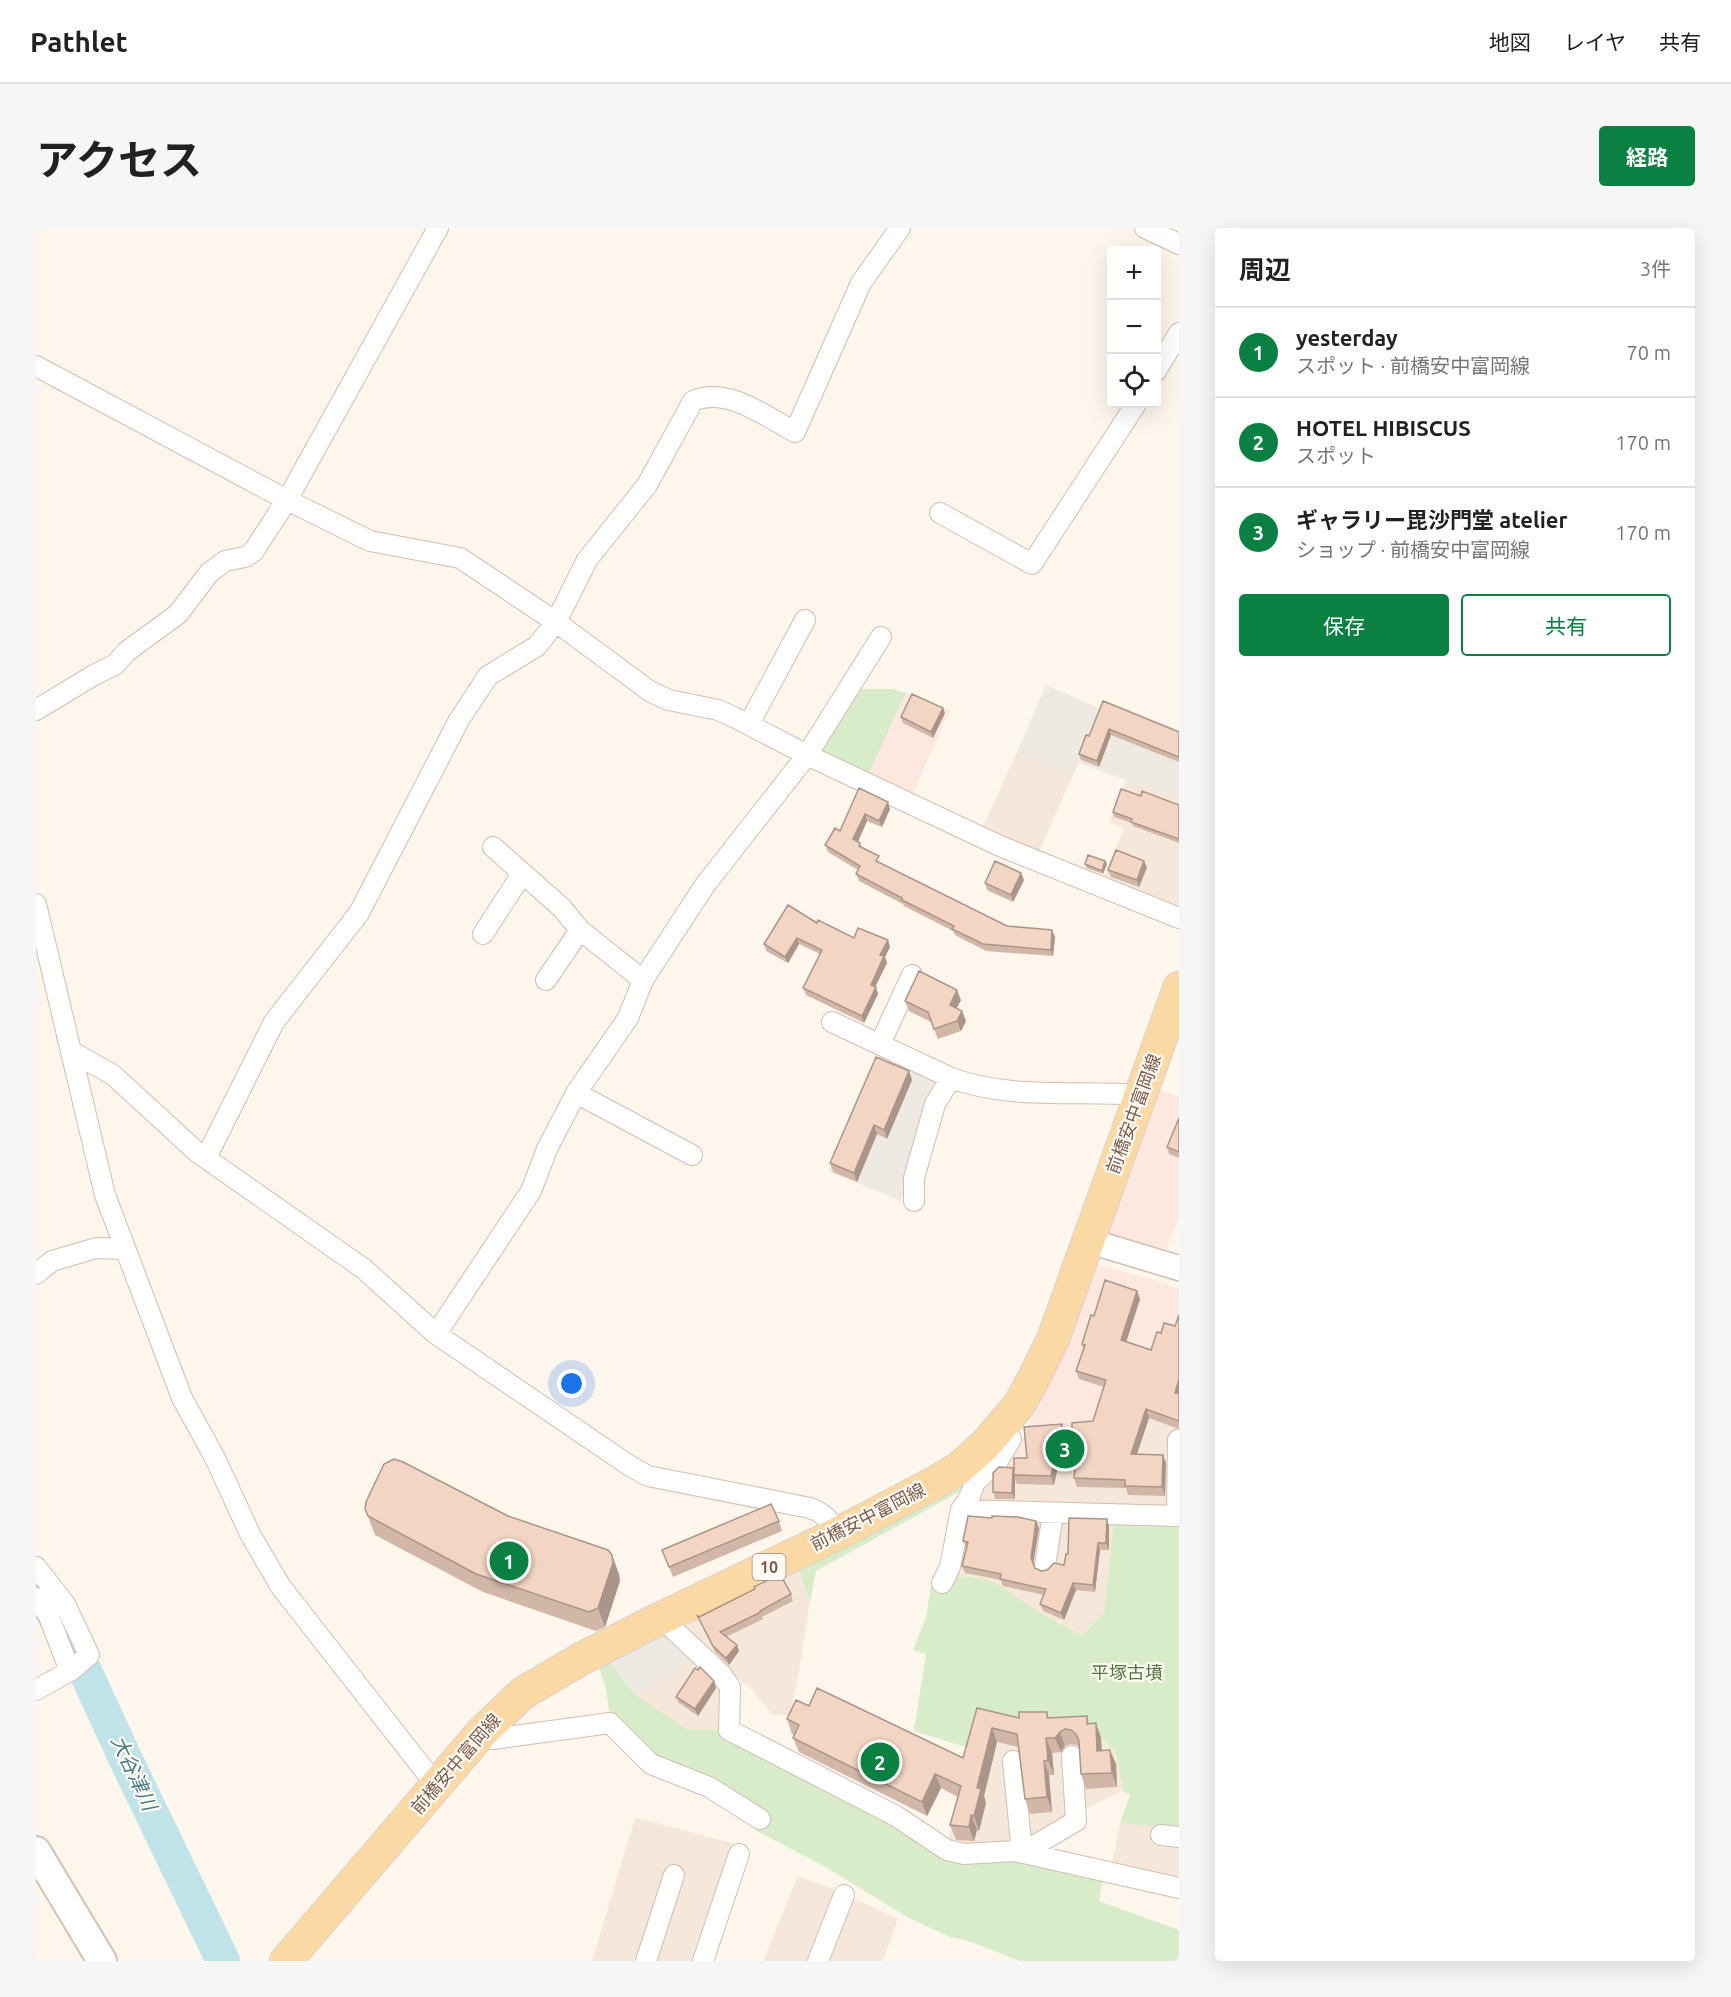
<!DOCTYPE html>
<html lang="ja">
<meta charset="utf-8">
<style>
:root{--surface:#fff;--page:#f6f6f6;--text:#222;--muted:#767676;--line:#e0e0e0;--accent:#0b8043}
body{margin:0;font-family:Ubuntu,"Noto Sans JP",sans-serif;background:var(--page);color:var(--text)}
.controls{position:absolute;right:18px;top:18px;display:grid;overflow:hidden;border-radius:6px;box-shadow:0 6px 24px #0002}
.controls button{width:54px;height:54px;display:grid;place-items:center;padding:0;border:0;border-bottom:2px solid var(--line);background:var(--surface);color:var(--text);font:30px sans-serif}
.you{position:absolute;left:536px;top:1156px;width:21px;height:21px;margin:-15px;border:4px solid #fff;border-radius:50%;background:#1a73e8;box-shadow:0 0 0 9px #1a73e833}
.badge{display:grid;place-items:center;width:39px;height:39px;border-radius:50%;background:var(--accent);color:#fff;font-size:20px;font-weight:700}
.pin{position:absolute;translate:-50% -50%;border:3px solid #fff;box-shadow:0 2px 6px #0006}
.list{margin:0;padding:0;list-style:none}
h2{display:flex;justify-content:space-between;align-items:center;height:78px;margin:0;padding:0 24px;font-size:26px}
h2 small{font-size:20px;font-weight:400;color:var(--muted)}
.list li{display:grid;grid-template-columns:39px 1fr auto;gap:18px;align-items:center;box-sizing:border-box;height:90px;padding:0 24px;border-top:2px solid var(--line)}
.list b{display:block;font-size:22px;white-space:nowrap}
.list p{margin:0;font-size:20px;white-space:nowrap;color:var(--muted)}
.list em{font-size:20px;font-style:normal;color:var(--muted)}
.actions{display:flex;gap:12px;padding:18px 24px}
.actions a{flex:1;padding:14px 0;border:2px solid var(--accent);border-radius:6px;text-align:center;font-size:21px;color:var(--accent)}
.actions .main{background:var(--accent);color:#fff}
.icon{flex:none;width:33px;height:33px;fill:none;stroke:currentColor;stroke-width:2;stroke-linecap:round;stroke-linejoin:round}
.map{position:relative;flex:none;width:1143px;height:1733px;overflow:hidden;border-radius:6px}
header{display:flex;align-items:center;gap:36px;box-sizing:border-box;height:84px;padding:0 30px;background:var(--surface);border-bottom:2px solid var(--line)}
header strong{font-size:28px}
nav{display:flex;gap:33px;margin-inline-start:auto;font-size:21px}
.intro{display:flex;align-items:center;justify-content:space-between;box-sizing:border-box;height:144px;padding:0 36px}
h1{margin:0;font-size:42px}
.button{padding:15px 27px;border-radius:6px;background:var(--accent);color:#fff;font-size:21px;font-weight:700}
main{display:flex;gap:36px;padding:0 36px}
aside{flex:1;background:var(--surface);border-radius:6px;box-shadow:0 6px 24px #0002}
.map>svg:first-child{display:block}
.residential{fill:#f5e8da}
.commercial{fill:#fde8e0}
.industrial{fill:#efe9e4}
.green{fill:#d8ecc9}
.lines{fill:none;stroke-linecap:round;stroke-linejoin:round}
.river{stroke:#bfe3e8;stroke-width:34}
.minor-casing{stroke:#d1beb0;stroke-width:22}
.tertiary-casing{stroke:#d1beb0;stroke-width:27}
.secondary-casing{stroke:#d6c0b0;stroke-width:32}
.primary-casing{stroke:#dad1cd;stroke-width:34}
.minor{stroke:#fff;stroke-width:20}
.tertiary{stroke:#fff;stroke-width:24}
.secondary{stroke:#fff;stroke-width:28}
.primary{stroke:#fbd9a5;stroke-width:32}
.wall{fill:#d1b7a8}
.shaded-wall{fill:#aa9588}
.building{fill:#f3d5c3;stroke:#aa9588;stroke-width:1.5}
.labels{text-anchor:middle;stroke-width:4.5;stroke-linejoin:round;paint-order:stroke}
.shield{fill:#fffaf3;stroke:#a28b7f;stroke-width:1.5}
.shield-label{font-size:16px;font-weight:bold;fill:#7a5c4d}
.street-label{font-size:18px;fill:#7a5c4d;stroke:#fffaf3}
.park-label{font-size:18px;fill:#537a41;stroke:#fffaf3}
.water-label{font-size:20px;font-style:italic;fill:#437c86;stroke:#fffaf3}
</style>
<header>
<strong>Pathlet</strong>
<nav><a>地図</a><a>レイヤ</a><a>共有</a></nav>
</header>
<div class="intro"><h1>アクセス</h1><a class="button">経路</a></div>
<main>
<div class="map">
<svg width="1143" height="1733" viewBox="0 0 1143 1733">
<rect width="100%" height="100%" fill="#fdf6ec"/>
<path class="residential" d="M981,524L1037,547L1002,626L946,601Z
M1090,552L1143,571V685L1066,653L1088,600L1073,594Z
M1125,1163L1143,1169V1280L942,1277L943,1260L965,1238Z
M931,1289L1078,1294L1068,1384L1046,1407L999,1382L964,1358L949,1352L938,1348L917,1350Z
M762,1340L774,1374L761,1456L754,1487H737L714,1460L678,1431L648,1398Z
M659,1430L691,1462L683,1502L651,1501L600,1467Z
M943,1490L1048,1493L1080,1524L1087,1563L978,1616L925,1621L912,1615Z
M599,1589L699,1616L659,1733H556Z
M1084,1595L1125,1599L1143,1613V1655L1075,1640Z
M762,1648L807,1665L862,1691L847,1733H727Z"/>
<path class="commercial" d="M870,465L914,482L875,570L831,549Z
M1121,860L1143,869V990L1128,1026L1074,1008L1071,996Z
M1058,1036L1117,1051L1143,1061V1169L1124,1164L1101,1231L965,1238L987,1210L999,1182L1002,1170Z"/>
<path class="industrial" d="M1010,457L1065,481L1069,472L1143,502V571L1043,535L1037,547L981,524Z
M844,825L905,856L894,874L865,973L792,943Z
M628,1407L659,1430L600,1467L573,1435Z"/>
<path class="green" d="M820,461H856L870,465L831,549L778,523Z
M944,1237L925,1263L780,1343L774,1374L762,1340Z
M1143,1293V1601L1084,1595L1094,1567L1087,1563L1080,1524L1048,1493L944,1490L936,1521L878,1503L890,1426L877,1422L890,1389L895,1359C910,1353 924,1346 940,1349C963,1352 981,1371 1000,1382C1015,1391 1031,1399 1046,1407L1068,1384L1078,1294Z
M573,1435L600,1467L651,1501L683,1502L857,1593L908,1626L979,1629L1067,1649L1063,1673L1143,1702V1733H984L930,1712L914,1709L873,1690L786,1637L719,1602L727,1589L617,1531L573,1483L570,1460L562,1438Z"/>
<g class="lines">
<path class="river" d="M8,1369L49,1443L90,1532L187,1733"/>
<defs>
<path id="minor" d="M1109,0L1143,16
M0,138L251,272L334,313L424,330L520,394L615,464L633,472L682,482L698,489L771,527L964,618L1143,690
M1120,143L1143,105
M904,285L996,336L1100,176
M0,482L58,447L80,436L90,424L142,386L173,345L189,333L209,329L217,324L251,272L402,0
M713,496L769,392
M457,619L526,680L544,702L607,752
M0,676L69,967L146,1170L179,1230L214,1306L245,1359L400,1557
M447,706L486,646
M510,752L544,702
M796,794L915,850C975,872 1042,862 1105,867
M844,816L876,747
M35,823L77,847L161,924L328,1041L400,1106L594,1238L612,1248L774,1280C790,1286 793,1292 801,1306
M656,927L540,865L592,790L607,752L669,657L771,527L845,409
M170,930L238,794L323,685L423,492L452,448L501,418L520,394L551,332L611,257L657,173C692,158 730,189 759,204L825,55L864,0
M878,973V950L899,876L915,850
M0,1046L16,1033L60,1020L89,1021
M400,1106L495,963L511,921L540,865
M925,1282L1143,1288
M1141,1288L1142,1212
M1009,1338L1017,1285
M0,1339L29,1376L53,1427L34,1443L0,1462
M906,1355L914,1339L925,1282L934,1268L939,1254L962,1233L975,1211L967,1197
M0,1370L12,1386L34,1443
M625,1390L685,1446L694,1459L693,1502L860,1588L911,1622L928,1626L979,1623L1143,1660
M446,1504L457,1511L574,1495L615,1536L673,1559L724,1591
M977,1533L986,1625L1040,1593L1036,1528
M1125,1607L1143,1609
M610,1733L638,1647
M667,1733L703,1626
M782,1733L808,1667"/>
<path id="tertiary" d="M1053,1013L1143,1040"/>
<path id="secondary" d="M0,1623L66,1733"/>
<path id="primary" d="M250,1733L446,1504L487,1465L545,1431L625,1390L801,1306L898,1255L923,1240L949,1217L983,1177L998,1150L1017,1111L1143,760"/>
</defs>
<use href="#minor" class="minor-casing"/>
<use href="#tertiary" class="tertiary-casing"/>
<use href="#secondary" class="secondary-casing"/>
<use href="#primary" class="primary-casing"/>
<use href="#minor" class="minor"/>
<use href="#tertiary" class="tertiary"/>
<use href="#secondary" class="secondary"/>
<use href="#primary" class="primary"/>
</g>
<path class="wall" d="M1067,473L1143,504V534L1075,507L1063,539L1045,532L1043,526L1053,508Z
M909,485L897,510L867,495L865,489Z
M823,560L854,581L846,599L831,593L822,613L824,615L826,620L845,635L971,698L1019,709L1017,728L950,723L919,707L917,703L868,678L867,676L823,653L820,646L822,642L792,624L789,617L804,603Z
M1105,568L1143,577V615L1097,598L1096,595L1078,589L1077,584Z
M1069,633L1071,636L1067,646L1050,640L1049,636Z
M1111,639L1103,659L1075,649L1072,642Z
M985,645L988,652L977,674L951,662L949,655Z
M781,695L818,710L852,712L854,719L849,729L851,735L839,759L842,766L828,795L770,767L767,760L784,726L763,716L752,735L730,723L728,716Z
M925,772L921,780L926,783L930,793L925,803L902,811L895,794L873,783L869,773Z
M873,843L876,852L851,911L841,906L821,954L797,944L794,935Z
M1143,890V930L1133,926L1131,919Z
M1101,1063L1104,1071L1090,1114L1115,1122L1125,1105L1139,1098L1143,1087V1201L1113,1190L1101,1226L1127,1227L1130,1235L1129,1268L1092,1267L1090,1260L1041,1259L1038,1250L1041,1221L1039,1220L1036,1212L1057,1193L1068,1159L1043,1151L1040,1143L1047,1121L1046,1116L1058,1088Z
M1029,1205L1018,1257L981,1256L979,1251V1271H959L957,1264L991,1230Z
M329,1281L583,1346L584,1353L569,1399L560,1403L447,1364L339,1307Z
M743,1293L746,1303L637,1349L626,1322Z
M1000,1293L1003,1300L997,1336L999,1340L1005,1343L1028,1337L1032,1326L1073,1298V1322H1064L1059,1364L1040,1362L1028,1392L1007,1383L1004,1376L1008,1367L967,1358L965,1352L929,1345L926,1338L930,1320L927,1313Z
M755,1366L757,1373L726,1389L727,1391L690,1409L703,1423L693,1437L679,1424L661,1387L663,1389Z
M678,1453L680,1460L662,1488L643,1475L640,1469Z
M773,1478L927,1530L941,1480L983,1490L1011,1484L1013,1490L1051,1488L1053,1495H1060L1065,1510L1066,1522L1080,1536L1081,1559L1050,1561L1045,1546L1043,1519L1041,1517L1035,1516L1029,1518L1025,1524L1016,1525L1018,1547H1013L1016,1584L994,1586L989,1571L982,1519L961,1514L948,1568L950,1575L943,1603L941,1602L938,1613L920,1612L914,1597L922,1569L905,1560L891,1588L763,1524L757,1510L759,1507L756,1506L751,1491Z"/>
<path class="shaded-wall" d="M907,480L909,485L897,510L895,504Z
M1073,501L1075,507L1063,539L1061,533Z
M852,574L854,581L846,599L843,593Z
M829,586L831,593L820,618L817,611Z
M1069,633L1071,636L1067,646L1066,643Z
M1108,633L1111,639L1103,659L1101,652Z
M985,645L988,652L977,674L975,667Z
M1016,702L1019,709L1017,728L1015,722Z
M761,710L763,716L752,735L749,729Z
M852,712L854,719L849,729L851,735L837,763L835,757L844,727Z
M840,759L842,766L828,795L826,788Z
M921,762L925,772L917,787L914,777Z
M926,783L930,793L925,803L921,793Z
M873,843L876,852L851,911L848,902Z
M838,897L841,906L821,954L818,945Z
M1101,1063L1104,1071L1088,1121L1085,1112Z
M1143,1151V1169L1139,1165Z
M1110,1181L1113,1190L1098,1235L1095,1226Z
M1026,1196L1029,1205L1018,1257L1015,1248Z
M1127,1227L1130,1235L1129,1268L1126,1259Z
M977,1240L980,1246L978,1247L979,1251V1271L976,1265Z
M1071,1291L1073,1298V1322L1070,1315Z
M1000,1293L1003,1300L997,1337L995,1330Z
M1062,1315L1064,1322L1059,1364L1057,1357Z
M576,1327L583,1346L584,1353L569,1399L562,1380Z
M1037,1355L1040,1362L1028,1392L1025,1385Z
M701,1417L703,1423L693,1437L690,1430Z
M678,1453L680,1460L662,1488L659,1481Z
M1060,1495L1065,1510L1066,1537L1061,1523Z
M956,1500L961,1514L948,1568L950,1575L943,1603L938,1588L941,1560Z
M1024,1504L1029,1518L1025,1524L1019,1510Z
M1010,1510L1016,1525L1018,1547L1012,1532Z
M1074,1522L1080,1536L1081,1559L1076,1545Z
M1008,1533L1013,1547L1016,1584L1011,1569Z
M899,1546L905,1560L891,1588L886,1574Z
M935,1587L941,1602L938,1613L933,1599Z"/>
<path class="building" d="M876,466L907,480L895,504L865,489Z
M1067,473L1143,504V529L1073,501L1061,533L1043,526L1050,507L1053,508Z
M823,560L852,574L843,593L829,586L817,611L824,615L823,618L843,628L840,633L971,698L1016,702L1015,722L947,716L916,701L918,698L866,672V670L820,646L824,638L789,617L799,600L804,603Z
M1085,561L1105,568L1106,563L1143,577V611L1095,594L1096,591L1077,584Z
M1080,622L1108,633L1101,652L1072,642Z
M1052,627L1069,633L1066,643L1049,636Z
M959,633L985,645L975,667L949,655Z
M752,677L781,695L782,692L818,710L822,700L852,712L844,727L848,728L835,757L840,759L826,788L767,760L786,722L761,710L749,729L728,716Z
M883,743L921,762L914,777L926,783L921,793L898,801L892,784L869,773Z
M840,829L873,843L848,902L838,897L818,945L794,935Z
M1143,890V924L1131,919Z
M1069,1052L1101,1063L1085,1112L1115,1122L1121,1104L1125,1105L1128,1095L1139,1098L1143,1087V1151L1139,1165H1143V1193L1110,1181L1095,1226L1127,1227L1126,1259L1089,1258V1252L1038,1250L1042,1213L1036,1212V1195L1057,1193L1070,1152L1040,1143L1049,1117L1046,1116L1055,1087L1058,1088Z
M1026,1196L1015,1248L978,1247V1230H991L988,1199Z
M358,1231L367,1234L472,1288L572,1322L576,1327L577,1335L562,1380L553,1384L440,1346L332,1288L329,1281L330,1274L348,1236Z
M963,1239L977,1240L976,1265L957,1264V1245Z
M735,1276L743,1293L633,1339L626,1322Z
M932,1288L956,1290V1288L982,1289L1000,1293L995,1330L999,1340L1005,1343L1011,1342L1018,1335L1028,1337L1030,1326H1032L1033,1290L1071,1291L1070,1315H1062L1057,1357L1037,1355L1025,1385L1004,1376L1010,1361L964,1351L965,1346L926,1338L932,1314L927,1313Z
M744,1346L755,1366L724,1383L725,1384L684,1404L701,1417L690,1430L677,1418L661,1387L663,1389L719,1361L718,1359Z
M664,1439L678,1453L659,1481L640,1469L659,1440L662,1442Z
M781,1460L927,1530L941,1480L983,1490V1484H1011V1490L1051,1488V1496L1060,1495L1061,1523L1074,1522L1076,1545L1045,1546L1043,1513L1040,1506L1035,1502L1029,1501L1024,1504L1019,1510H1010L1012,1532L1008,1533L1011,1569L989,1571L981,1506L956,1500L941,1560L945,1561L938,1588L935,1587L933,1599L914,1597L925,1558L899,1546L886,1574L757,1510L763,1497L751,1491L760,1472L773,1478Z"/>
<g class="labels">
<rect class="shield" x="716.5" y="1326" width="33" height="26" rx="4.5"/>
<g class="shield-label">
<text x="733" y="1345">10</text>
</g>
<g class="street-label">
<text transform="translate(1098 886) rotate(-70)" y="6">前橋安中富岡線</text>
<text transform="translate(832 1289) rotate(-27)" y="6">前橋安中富岡線</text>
<text transform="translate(420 1536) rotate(-49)" y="6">前橋安中富岡線</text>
</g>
<g class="park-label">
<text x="1091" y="1451">平塚古墳</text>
</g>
<g class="water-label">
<text transform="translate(98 1545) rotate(65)" y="7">大谷津川</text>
</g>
</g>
</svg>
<div class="controls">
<button>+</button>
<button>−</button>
<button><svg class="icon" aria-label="locate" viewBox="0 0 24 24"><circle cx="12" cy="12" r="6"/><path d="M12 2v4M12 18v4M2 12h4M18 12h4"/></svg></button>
</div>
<div class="you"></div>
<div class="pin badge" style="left:473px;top:1333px">1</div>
<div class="pin badge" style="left:844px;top:1534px">2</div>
<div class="pin badge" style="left:1029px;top:1221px">3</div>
</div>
<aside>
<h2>周辺<small>3件</small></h2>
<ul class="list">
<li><span class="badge">1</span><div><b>yesterday</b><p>スポット · 前橋安中富岡線</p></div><em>70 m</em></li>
<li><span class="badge">2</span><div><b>HOTEL HIBISCUS</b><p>スポット</p></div><em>170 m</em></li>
<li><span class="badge">3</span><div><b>ギャラリー毘沙門堂 atelier</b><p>ショップ · 前橋安中富岡線</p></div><em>170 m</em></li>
</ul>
<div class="actions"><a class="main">保存</a><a>共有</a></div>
</aside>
</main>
